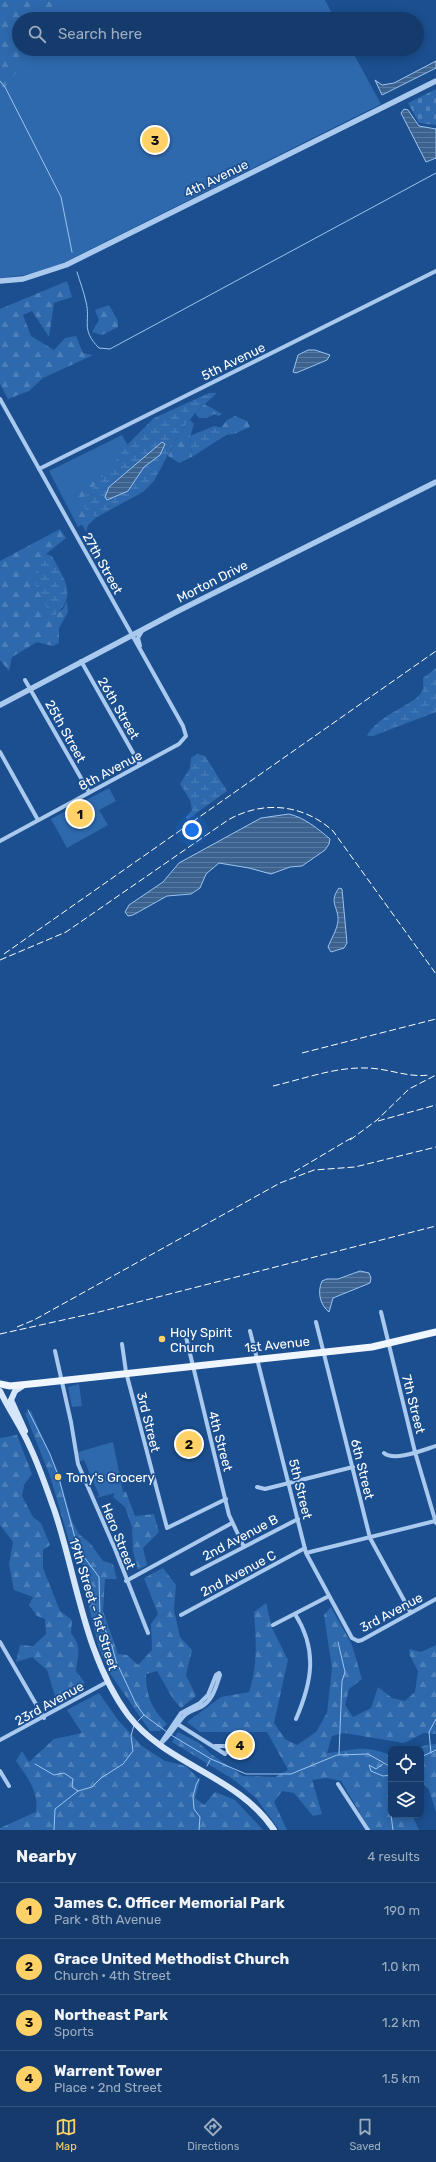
<!DOCTYPE html>
<meta charset="utf-8">
<style>
:root{--surface:#143b6b;--page:#1d4271;--text:#f1f3f6;--muted:#9dadc1;--line:#33557e;--accent:#ffd166}
body{margin:0;font-family:Rubik,sans-serif;background:var(--page);color:var(--text)}
.controls{position:absolute;right:12px;bottom:12px;display:grid;overflow:hidden;border-radius:8px;box-shadow:0 2px 10px #0003}
.controls button{width:36px;height:36px;display:grid;place-items:center;padding:0;border:0;border-bottom:1px solid var(--line);background:var(--surface);color:var(--text);font:20px sans-serif}
.you{position:absolute;left:192px;top:830px;width:14px;height:14px;margin:-10px;border:3px solid #fff;border-radius:50%;background:#1a73e8;box-shadow:0 0 0 6px #1a73e833}
.badge{display:grid;place-items:center;width:26px;height:26px;border-radius:50%;background:var(--accent);color:#111;font-size:13px;font-weight:700}
.pin{position:absolute;translate:-50% -50%;border:2px solid #fff;box-shadow:0 1px 4px #0006}
.list{margin:0;padding:0;list-style:none}
h2{display:flex;justify-content:space-between;align-items:center;height:52px;margin:0;padding:0 16px;font-size:17px}
h2 small{font-size:13px;font-weight:400;color:var(--muted)}
.list li{display:grid;grid-template-columns:26px 1fr auto;gap:12px;align-items:center;box-sizing:border-box;height:56px;padding:0 16px;border-top:1px solid var(--line)}
.list b{display:block;font-size:15px;white-space:nowrap}
.list p{margin:0;font-size:13px;white-space:nowrap;color:var(--muted)}
.list em{font-size:13px;font-style:normal;color:var(--muted)}
.icon{flex:none;width:22px;height:22px;fill:none;stroke:currentColor;stroke-width:2;stroke-linecap:round;stroke-linejoin:round}
.map{position:relative;flex:none;width:436px;height:1830px;overflow:hidden}
.search{position:absolute;background:var(--surface);box-shadow:0 2px 10px #0003;left:12px;right:12px;top:12px;height:44px;display:flex;align-items:center;gap:10px;box-sizing:border-box;padding:0 14px;border-radius:22px;color:var(--muted);font-size:15px}
.sheet{height:276px;background:var(--surface)}
nav{display:flex;justify-content:space-around;align-items:center;box-sizing:border-box;height:56px;border-top:1px solid var(--line);background:var(--surface);font-size:11px;color:var(--muted)}
nav a{display:grid;justify-items:center;gap:2px}
nav .on{color:var(--accent)}
.map>svg:first-child{display:block}
.green{fill:#2e69ad}
.forest{fill:url(#forest-firs)}
.wetland{fill:url(#wetland-marsh)}
.cemetery{fill:url(#cemetery-stones)}
.water{fill:url(#water-rules);stroke:#9cc4f0}
.lines{fill:none;stroke-linecap:round;stroke-linejoin:round}
.stream{stroke:#9cc4f0;stroke-width:1}
.minor{stroke:#a9c9ee;stroke-width:4}
.tertiary{stroke:#a9c9ee;stroke-width:5.5}
.secondary{stroke:#d6e6fa;stroke-width:6}
.primary{stroke:#f0f6ff;stroke-width:7}
.rail{stroke:#fff;stroke-width:1;stroke-dasharray:7 3;stroke-linecap:butt}
.poi-dot{fill:#ffd166;stroke:#1b4f8f;stroke-width:1.5}
.labels{text-anchor:middle;stroke-width:3.5;stroke-linejoin:round;paint-order:stroke}
.street-label{font-size:13px;fill:#fff;stroke:#1b4f8f}
.poi-label{font-size:13px;fill:#fff;stroke:#1b4f8f;text-anchor:start}
</style>
<div class="map">
<svg width="436" height="1830" viewBox="0 0 436 1830">
<defs>
<pattern id="forest-firs" width="22" height="20" patternUnits="userSpaceOnUse"><rect width="22" height="20" fill="#2e69ad"/><path d="M5 1l3.5 6h-7zM16 11l3.5 6h-7z" fill="#4d80b9"/></pattern>
<pattern id="wetland-marsh" width="20" height="14" patternUnits="userSpaceOnUse"><rect width="20" height="14" fill="#2e69ad"/><path d="M1 5h8M5 5V1M11 12h8M15 12V8" fill="none" stroke="#4d80b9"/></pattern>
<pattern id="cemetery-stones" width="16" height="16" patternUnits="userSpaceOnUse"><rect width="16" height="16" fill="#2e69ad"/><path d="M2 7V4a2 2 0 0 1 4 0v3zM10 15v-3a2 2 0 0 1 4 0v3z" fill="#4d80b9"/></pattern>
<pattern id="water-rules" width="6" height="5" patternUnits="userSpaceOnUse"><rect width="6" height="5" fill="#3c6290"/><path d="M0 2.5h6" fill="none" stroke="#597aa1"/></pattern>
</defs>
<rect width="100%" height="100%" fill="#1b4f8f"/>
<path class="green" d="M0,0H325L335,19H19V49H351L381,104L61,264L32,274L0,278Z
M122,435L149,484L78,527L49,471Z
M109,788L116,801L99,810L108,825L67,848L51,819Z
M79,1384L82,1406L72,1407L68,1387Z
M113,1442L123,1491L96,1498L99,1495L84,1460L80,1461L78,1452Z"/>
<path class="forest" d="M0,0H54L48,19H19V49H31L23,63L0,94Z
M67,281L72,297L54,303L49,337L32,311L23,315L31,336L54,350L65,338L76,336L83,353L93,355L43,378L29,391L8,399L0,384V309Z
M109,305L118,321V327L102,335L92,332L99,320L95,310Z
M205,404L222,414L219,416L214,414L207,418H199L195,413Z
M235,416L247,421L250,427L234,434L229,429L221,428L227,420Z
M190,420L194,424L190,436L192,457L179,463L168,456L179,434Z
M95,472H100L103,477L93,487L88,513L97,517L88,525L86,532L75,512L76,500L72,493L83,480Z
M60,529L66,538L46,554L33,580L52,617L63,609L67,601L68,612L59,628V643L53,646L37,642L12,657L9,671L0,660V561Z
M31,1411L58,1472L73,1524L80,1535L90,1543L103,1561L113,1564L117,1579H105L103,1611L118,1654L127,1655L138,1665L152,1650L151,1624L158,1614L144,1578L163,1568L176,1585L174,1610L180,1637L192,1650L186,1675L196,1696L181,1708L173,1699L157,1671L146,1674C146,1696 152,1709 167,1724L160,1731H150L111,1675L99,1648L89,1607L88,1573L71,1548L51,1479L25,1413Z
M17,1435L32,1474L24,1485L22,1496L33,1517L41,1523L50,1545L43,1550V1568L60,1611L72,1620L71,1633C82,1647 78,1654 76,1671L85,1683L56,1699L47,1670L32,1657L16,1662L20,1645L33,1646L46,1634L45,1619L37,1616L29,1605L33,1597L14,1590L9,1564L13,1542L0,1525V1438Z
M116,1490L126,1492L135,1516L154,1514L159,1532L143,1548L147,1565L138,1570L133,1551L132,1527L125,1507L113,1497Z
M266,1603L272,1628L288,1660L274,1723L285,1739L297,1745L316,1732L327,1713L332,1668L324,1615L331,1607L352,1645L362,1679L349,1689L345,1705L353,1717L371,1708L378,1687L392,1698L405,1701L415,1692L418,1671L410,1656L409,1649L421,1652L436,1645V1734L424,1733L404,1743L344,1733L332,1736L327,1753C356,1750 361,1744 391,1755V1815H412L419,1830H370L341,1781L327,1778L312,1780L322,1814L313,1816L294,1793L282,1791L274,1802L287,1830H279L256,1798L234,1780L172,1742L178,1732L199,1743L211,1754L243,1776L275,1777L288,1770L267,1732H200L187,1722L221,1697L249,1692C258,1665 256,1640 254,1612Z
M99,1693L118,1720L142,1746L165,1761L186,1766L200,1780L195,1798L204,1805L215,1792L235,1800L263,1830H0V1828L36,1812C39,1791 27,1777 16,1761L22,1751L29,1762L54,1739L82,1733L67,1710Z
M436,1744V1812L429,1790L421,1781V1749H416L426,1745Z"/>
<path class="wetland" d="M209,393H217L195,413L179,434L154,481L143,492L97,517L88,513L81,500L108,473L124,448L154,418Z
M214,426L229,429L234,434L226,435L192,457L190,436Z
M46,554L52,556C65,581 79,596 52,618L33,580L38,566Z
M436,668V712L373,736H367C379,713 416,705 422,691C424,688 423,682 423,678Z
M197,754L205,756L227,791L187,820L186,817L192,810L190,800L180,784L190,768L191,758Z"/>
<path class="cemetery" d="M436,89V125L419,123L408,103Z"/>
<path class="water" d="M436,61V68L382,95L375,80L382,85L394,83Z
M404,109L408,110L419,126L436,129V158L426,162L401,113Z
M315,350L330,355L327,360L296,373L293,372L298,355L308,350Z
M162,442L165,444L160,455L144,467L128,491L107,500L105,497L109,487Z
M289,814C305,818 317,828 330,839L329,844L325,850L302,866L290,867L271,874L249,868L219,863L206,874L200,888L191,894L167,896L133,915L128,916L125,912L129,905L163,882L179,863L261,818Z
M339,888L342,889L347,943L344,948L331,952L328,947C331,939 337,930 338,921C339,907 328,903 339,888Z
M360,1271L369,1273L371,1278L370,1283L333,1298L329,1312C320,1305 317,1292 322,1281L327,1279H338Z"/>
<g class="lines">
<path class="stream" d="M0,81L5,87L61,197L72,252
M77,272C80,282 84,292 86,302C91,321 80,329 99,348L110,349L436,173
M28,1410L50,1454L58,1475L78,1549L99,1577L100,1619L111,1642L116,1661L136,1704L144,1715L167,1732
M338,1642L345,1672L342,1681L339,1754
M138,1721L144,1715
M171,1735L211,1759L246,1774H291L337,1755L368,1754L391,1767
M431,1753L429,1732L436,1719
M421,1757L436,1750
M35,1764L54,1775L64,1773L73,1779L72,1787L78,1791
M383,1764L376,1769L369,1765L371,1771L383,1776L391,1775
M207,1766L210,1760
M391,1815L393,1830
M54,1830L55,1809L78,1791L92,1787L101,1778L123,1764L133,1751L131,1736L134,1725
M199,1830L200,1817L194,1809L193,1797L196,1785L199,1779"/>
<path class="minor" d="M0,399L183,726L186,736L179,744L0,841
M39,469L436,271
M140,646L138,638L142,631
M81,661L140,765
M25,680L89,792
M0,752L38,820
M381,1312L415,1452L436,1523
M316,1322L370,1538L411,1613
M250,1331L306,1553L352,1638L358,1641L362,1640L436,1599
M186,1337L229,1515L244,1547
M122,1344L126,1372L167,1528L226,1499
M55,1351L71,1422L78,1464L115,1549L148,1633
M384,1453C394,1462 423,1450 436,1446
M257,1487L265,1489L353,1467
M306,1553L435,1521
M192,1574L298,1519
M126,1581L232,1523
M295,1614C318,1650 312,1682 296,1719
M181,1615L305,1548
M273,1625L329,1596
M0,1642L44,1718
M176,1723L225,1754L229,1750L226,1746H215
M0,1740L107,1682
M160,1744L181,1713L200,1703L208,1695L216,1675L219,1673
M159,1745C170,1737 175,1726 184,1716C189,1711 195,1710 201,1707C213,1700 216,1687 220,1675L219,1673
M0,1771L9,1786
M338,1784L368,1830"/>
<path class="tertiary" d="M0,281L23,279L66,265L436,81
M0,705L178,611L436,482"/>
<path class="secondary" d="M24,1385L15,1391L11,1400L25,1431
M0,1391C9,1410 22,1428 30,1447C40,1468 47,1490 55,1512C77,1579 85,1657 128,1715C166,1765 239,1776 274,1830"/>
<path class="primary" d="M0,1384L10,1386L40,1383L372,1347L436,1332"/>
<path class="rail" d="M4,954L436,651
M0,960L66,932L228,820C263,800 303,804 333,831L436,974
M302,1053L436,1019
M273,1086C303,1079 335,1067 366,1068C388,1068 407,1078 429,1075
M378,1121L436,1105
M350,1140L377,1120L409,1089L436,1075
M294,1172L353,1137
M17,1327L34,1320L280,1183L314,1170L355,1167L436,1147
M0,1334L99,1312L436,1226"/>
</g>
<g class="poi-dot">
<circle cx="162" cy="1339" r="4"/>
<circle cx="58" cy="1477" r="4"/>
</g>
<g class="labels">
<g class="street-label">
<text transform="translate(216 178) rotate(-26)" y="5">4th Avenue</text>
<text transform="translate(233 361) rotate(-26)" y="5">5th Avenue</text>
<text transform="translate(103 563) rotate(61)" y="5">27th Street</text>
<text transform="translate(212 581) rotate(-27)" y="5">Morton Drive</text>
<text transform="translate(119 708) rotate(60)" y="5">26th Street</text>
<text transform="translate(66 731) rotate(61)" y="5">25th Street</text>
<text transform="translate(110 770) rotate(-28)" y="5">8th Avenue</text>
<text transform="translate(277 1344) rotate(-6)" y="5">1st Avenue</text>
<text transform="translate(414 1404) rotate(76)" y="5">7th Street</text>
<text transform="translate(149 1422) rotate(76)" y="5">3rd Street</text>
<text transform="translate(221 1441) rotate(75)" y="5">4th Street</text>
<text transform="translate(363 1469) rotate(76)" y="5">6th Street</text>
<text transform="translate(301 1489) rotate(76)" y="5">5th Street</text>
<text transform="translate(119 1536) rotate(68)" y="5">Hero Street</text>
<text transform="translate(240 1537) rotate(-28)" y="5">2nd Avenue B</text>
<text transform="translate(238 1573) rotate(-28)" y="5">2nd Avenue C</text>
<text transform="translate(94 1604) rotate(73)" y="5">19th Street - 1st Street</text>
<text transform="translate(391 1612) rotate(-28)" y="5">3rd Avenue</text>
<text transform="translate(49 1703) rotate(-29)" y="5">23rd Avenue</text>
</g>
<g class="poi-label">
<text x="170" y="1337">Holy Spirit<tspan x="170" dy="15">Church</tspan></text>
<text x="66" y="1482">Tony's Grocery</text>
</g>
</g>
</svg>
<div class="controls">
<button><svg class="icon" aria-label="locate" viewBox="0 0 24 24"><circle cx="12" cy="12" r="6"/><path d="M12 2v4M12 18v4M2 12h4M18 12h4"/></svg></button>
<button><svg class="icon" aria-label="layers" viewBox="0 0 24 24"><path d="M12 4l9 5-9 5-9-5zM3 14l9 5 9-5"/></svg></button>
</div>
<div class="you"></div>
<div class="pin badge" style="left:80px;top:814px">1</div>
<div class="pin badge" style="left:189px;top:1444px">2</div>
<div class="pin badge" style="left:155px;top:140px">3</div>
<div class="pin badge" style="left:240px;top:1745px">4</div>
<div class="search"><svg class="icon" aria-label="search" viewBox="0 0 24 24"><circle cx="10" cy="10" r="6"/><path d="M15 15l6 6"/></svg>Search here</div>
</div>
<section class="sheet">
<h2>Nearby<small>4 results</small></h2>
<ul class="list">
<li><span class="badge">1</span><div><b>James C. Officer Memorial Park</b><p>Park · 8th Avenue</p></div><em>190 m</em></li>
<li><span class="badge">2</span><div><b>Grace United Methodist Church</b><p>Church · 4th Street</p></div><em>1.0 km</em></li>
<li><span class="badge">3</span><div><b>Northeast Park</b><p>Sports</p></div><em>1.2 km</em></li>
<li><span class="badge">4</span><div><b>Warrent Tower</b><p>Place · 2nd Street</p></div><em>1.5 km</em></li>
</ul>
</section>
<nav>
<a class="on"><svg class="icon" aria-label="map" viewBox="0 0 24 24"><path d="M3 6l6-2 6 2 6-2v14l-6 2-6-2-6 2zM9 4v14M15 6v14"/></svg>Map</a>
<a><svg class="icon" aria-label="directions" viewBox="0 0 24 24"><path d="M12 3l9 9-9 9-9-9zM9 14v-3h6M13 9l2 2-2 2"/></svg>Directions</a>
<a><svg class="icon" aria-label="saved" viewBox="0 0 24 24"><path d="M7 4h10v16l-5-4-5 4z"/></svg>Saved</a>
</nav>
